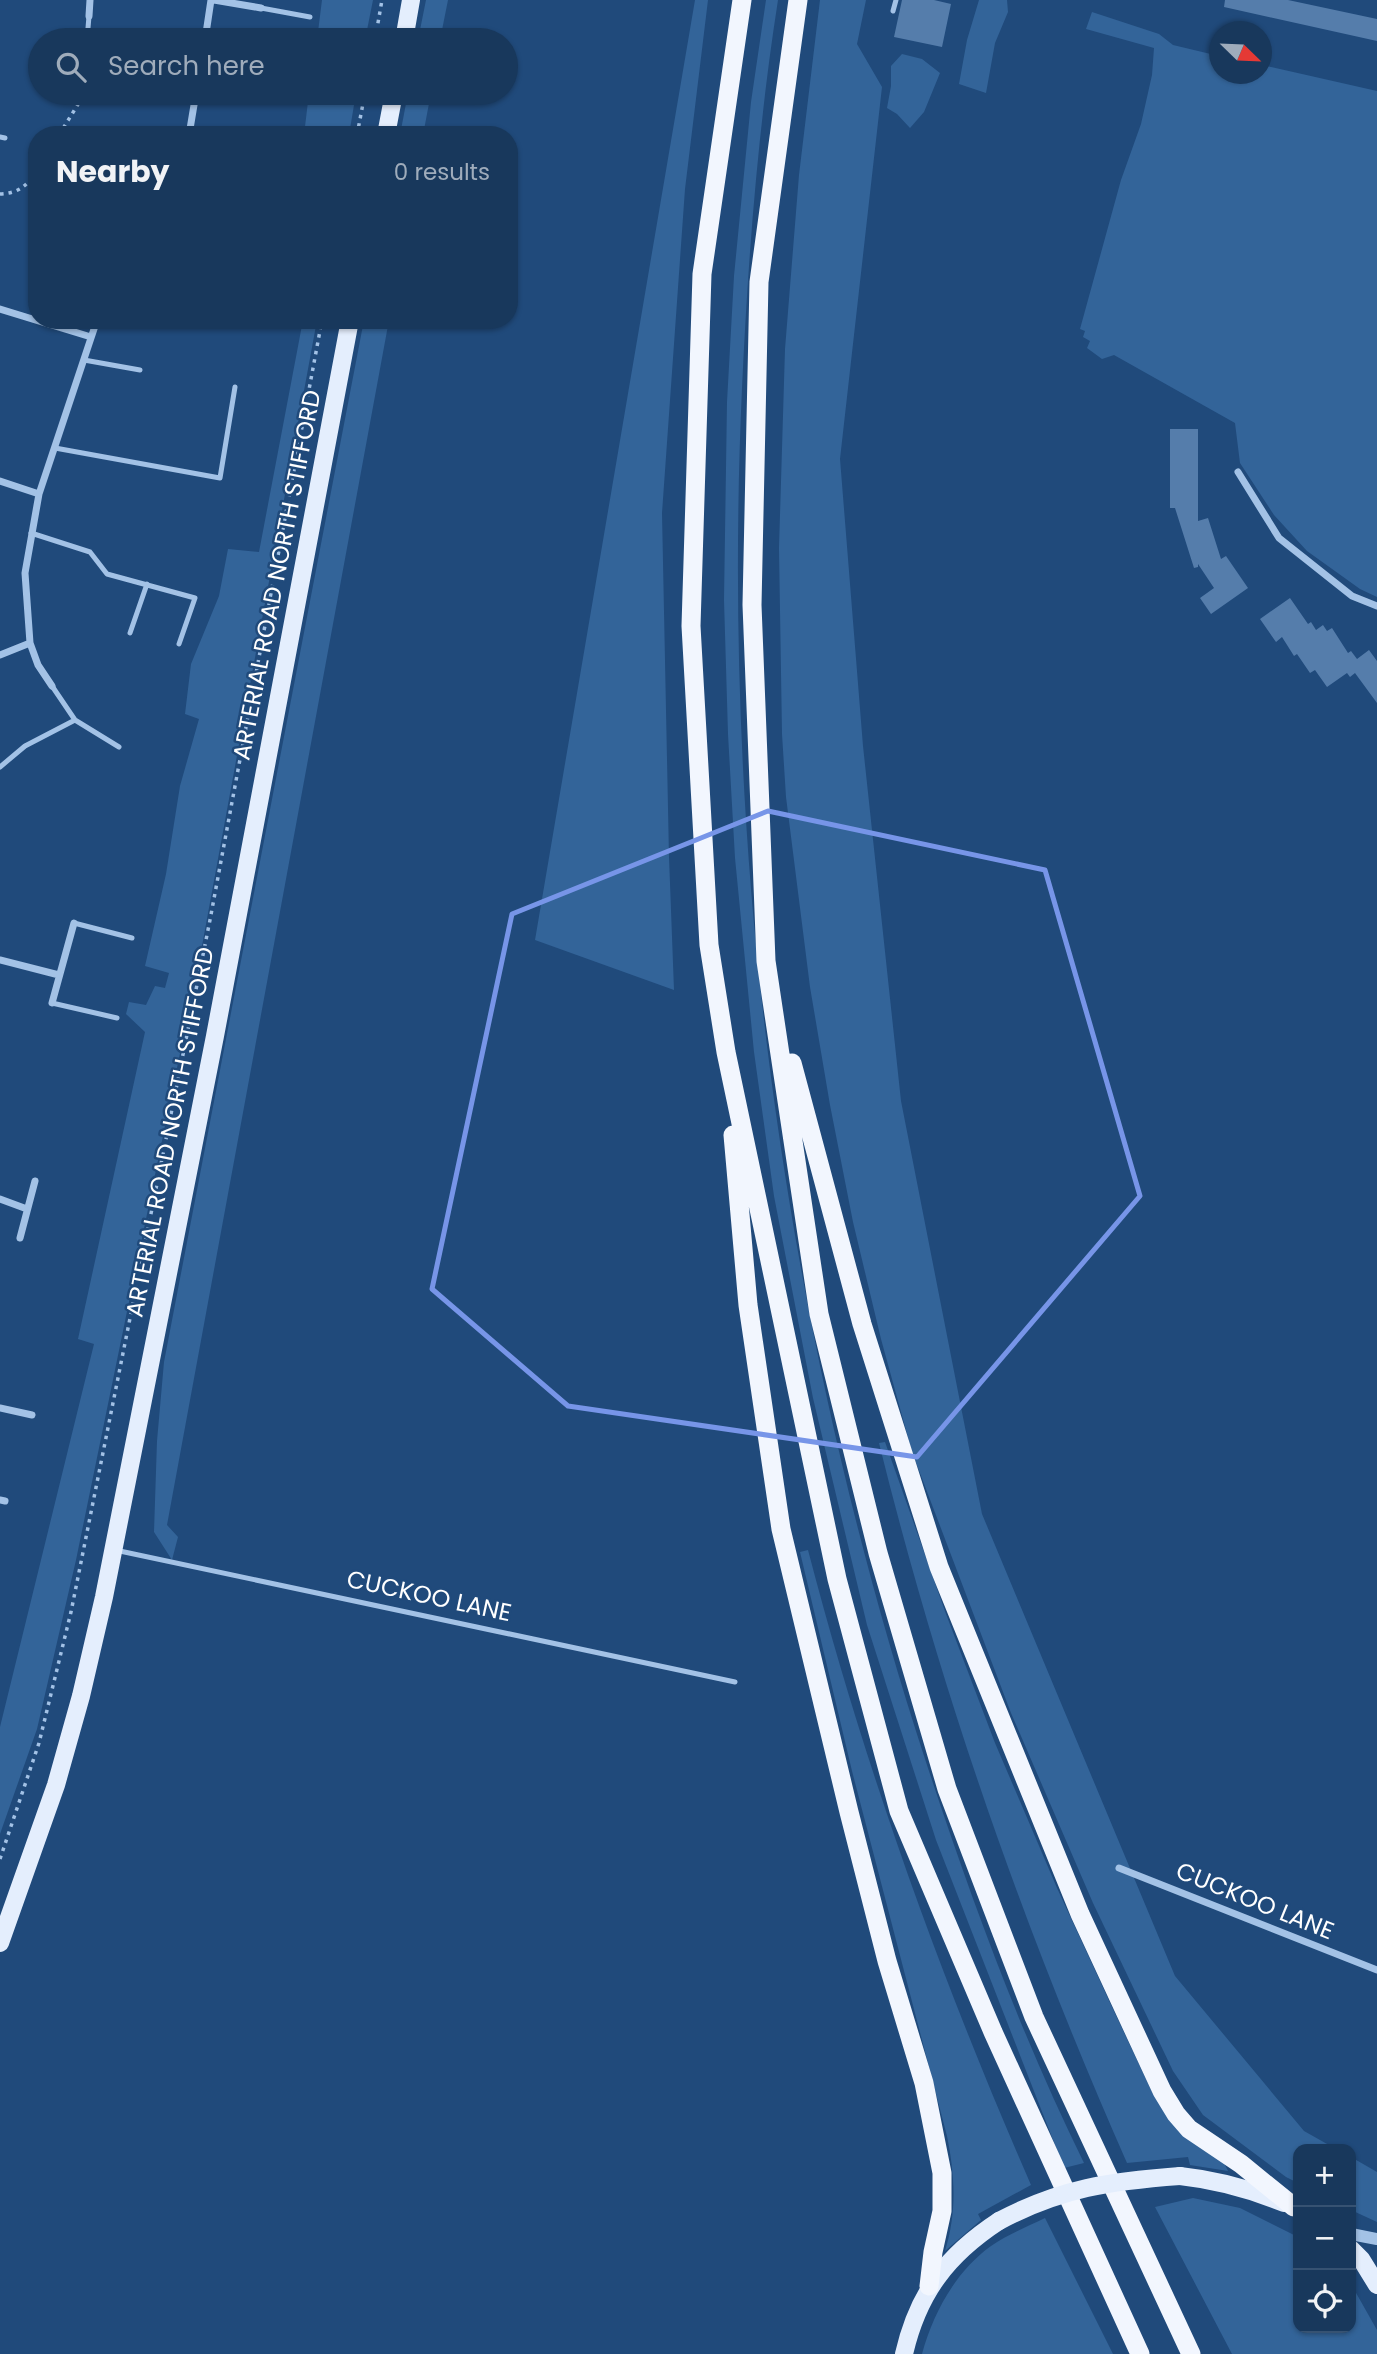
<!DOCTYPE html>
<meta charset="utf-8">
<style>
:root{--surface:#18385c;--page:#213f62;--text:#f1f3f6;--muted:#9facbb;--line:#365272}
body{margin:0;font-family:Poppins,sans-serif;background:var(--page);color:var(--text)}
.controls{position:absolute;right:21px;bottom:21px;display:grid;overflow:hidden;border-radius:14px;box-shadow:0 2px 5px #0004}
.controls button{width:63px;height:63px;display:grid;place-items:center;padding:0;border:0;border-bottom:2px solid var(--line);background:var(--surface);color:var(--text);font:35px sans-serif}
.compass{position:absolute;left:1209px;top:21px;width:63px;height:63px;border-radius:50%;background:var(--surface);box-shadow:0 2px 5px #0004;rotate:113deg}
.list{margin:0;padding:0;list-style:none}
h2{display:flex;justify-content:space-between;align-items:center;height:91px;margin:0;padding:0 28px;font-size:30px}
h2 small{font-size:23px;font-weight:400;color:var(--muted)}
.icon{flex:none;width:38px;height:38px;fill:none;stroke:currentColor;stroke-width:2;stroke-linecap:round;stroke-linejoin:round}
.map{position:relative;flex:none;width:1377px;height:2354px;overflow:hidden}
.search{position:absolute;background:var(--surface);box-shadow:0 2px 5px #0004;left:28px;top:28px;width:490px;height:77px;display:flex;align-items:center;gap:18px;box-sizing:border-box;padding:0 24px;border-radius:38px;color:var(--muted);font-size:26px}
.panel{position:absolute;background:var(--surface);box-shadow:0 2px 5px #0004;left:28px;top:126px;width:490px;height:203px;border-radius:28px}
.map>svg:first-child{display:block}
.green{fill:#336499}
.building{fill:#557dab}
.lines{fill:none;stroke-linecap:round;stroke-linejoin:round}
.path{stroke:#a3c2e6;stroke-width:3.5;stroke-dasharray:3.5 5;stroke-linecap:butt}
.service{stroke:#a3c2e6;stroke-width:5}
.minor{stroke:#a3c2e6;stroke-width:7}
.tertiary{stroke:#a3c2e6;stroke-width:12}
.primary{stroke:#e4eefd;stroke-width:18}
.trunk{stroke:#f2f6fe;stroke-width:19}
.primary-bridge{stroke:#e4eefd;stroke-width:18}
.marked{fill:none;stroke:#7795e8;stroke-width:5;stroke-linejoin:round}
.labels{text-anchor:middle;stroke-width:5;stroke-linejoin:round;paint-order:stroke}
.street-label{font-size:24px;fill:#fff;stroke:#204a7b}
</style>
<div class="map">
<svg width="1377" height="2354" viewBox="0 0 1377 2354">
<rect width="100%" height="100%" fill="#204a7b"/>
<path class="green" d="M322,0H373L365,40H317Z
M426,0H448L440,40H418Z
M695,0H708L685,189L662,513L669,857L674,990L535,940Z
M766,0H778C758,128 748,258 742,388C721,851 781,1318 925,1759C970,1896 1020,2033 1084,2163L1064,2168L936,1840L867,1625L813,1398L774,1196L754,1052L735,858L728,734L724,600L727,402L734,276L751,102Z
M820,0H866L857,44L882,87L840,459L863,746L901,1101L982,1514L1175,1976L1304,2131L1336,2149H1298V2183L1286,2177L1203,2115L1173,2071L1093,1903L1011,1713L912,1452L881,1339L853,1222L830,1105L810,987L786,797L782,734L779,548L785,349L799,175Z
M979,0H1007L1008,12L995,43L986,93L959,84L967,40Z
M1092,12L1159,34L1173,45L1219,56L1220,74H1262V65L1377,91V597L1360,589L1307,551L1274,515L1240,463L1235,423L1114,355L1102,359L1087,348L1090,341L1083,337L1085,331L1080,329L1121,180L1141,124L1152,75L1154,48L1086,29Z
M902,54L922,59L940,73L924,112L910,128L897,114L887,108L891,86V66Z
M309,93H356L349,135H304Z
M408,93H431L423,135H400Z
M303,320H317L202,946L76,1560L37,1729L0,1834V1727L94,1344L78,1339L145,1032L126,1014L129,1002L146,1005L155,986L165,988L169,973L145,966L166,874L180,786L199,719L185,714L191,664L219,596L228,549L259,552Z
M364,320H389L167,1525L178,1537L172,1560L154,1532L157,1441L164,1362Z
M885,1442L946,1614L995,1743L1057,1888L1112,2007L1153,2094L1188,2139L1224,2163L1228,2171L1190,2165L1188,2157L1127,2163C1023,1927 941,1693 879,1443Z
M808,1550C865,1769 941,1979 1031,2185L978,2214L981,2220L945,2251C957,2212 955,2176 947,2136L852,1771L800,1552Z
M1351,2157L1377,2172V2222L1351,2210Z
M1193,2198L1240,2208L1298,2237V2328H1351V2284L1377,2330V2354H1232L1155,2207Z
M1045,2218L1113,2354H922C933,2313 956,2271 991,2246C1008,2234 1027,2227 1045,2218Z"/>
<path class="building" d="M902,0H934L951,4L942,47L894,37Z
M1225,0H1288L1377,19V41L1224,7Z
M1170,429H1198V521L1208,518L1221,559L1226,556L1248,588L1211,614L1200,598L1214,588L1198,564V567L1194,568L1175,508H1170Z
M1290,598L1308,624L1311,622L1316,630L1323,625L1327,631L1332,628L1348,653L1351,651L1357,659L1369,650L1377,661V703L1355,673L1350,677L1347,673L1327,687L1315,670L1310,673L1297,654L1294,656L1282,637L1276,642L1260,619Z"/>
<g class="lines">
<path class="path" d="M375,40L382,0
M59,135L85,93
M357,135L365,93
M0,194C19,193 27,186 37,170
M0,1859L39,1743L71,1612L210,920L322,320"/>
<path class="service" d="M261,8L310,17
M893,11L896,0
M87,40L89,16
M0,137L5,138
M223,320L248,325L249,320
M84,360L140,370
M55,448L220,478L235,387
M31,533L90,552L107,574L195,598L179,644
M130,633L147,584
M52,686L75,720L119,747
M0,767L25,746L75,720
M74,923L132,938
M52,1003L117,1018
M115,1550L735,1682"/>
<path class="minor" d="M214,0L261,8
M89,16L90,0
M205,40L211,0
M189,135L196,93
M0,309L91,337
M1238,472L1279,538L1352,596L1377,606
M0,481L39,494
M0,655L30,643
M52,686L38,665L30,643L25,573L39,494L97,320
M0,960L59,975
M52,1003L74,923
M0,1199L27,1209
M20,1238L35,1181
M0,1408L32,1415
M0,1500L5,1501
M1119,1868L1377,1970"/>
<path class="tertiary" d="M1351,2234L1377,2239"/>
<path class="primary" d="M404,40L411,0
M386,135L394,93
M0,1943L56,1785L81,1696L104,1597L215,1036L350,320
M1180,2176C1217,2180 1250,2189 1284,2203
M1351,2249L1361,2259L1377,2285
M904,2354C918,2293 947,2255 999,2221"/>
<path class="trunk" d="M742,0L702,274L691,626L709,945L726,1052L837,1579L899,1811L993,2032L1140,2354
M798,0L759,282L752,605L766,961L819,1314L878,1553L947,1789L1034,2017L1191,2354
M792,1063L862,1324L939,1567L1080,1914L1162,2091L1176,2114L1189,2129L1241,2164L1294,2207
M733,1135L748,1305L781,1529L849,1812L887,1961L924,2083L942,2173V2211L933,2252L929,2286"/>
<path class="primary-bridge" d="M999,2221C1061,2188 1111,2181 1180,2176"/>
</g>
<path class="marked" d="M768,811L1045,870L1140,1196L917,1457L568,1406L432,1289L512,914Z"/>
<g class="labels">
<g class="street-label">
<text transform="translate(277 575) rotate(-79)" y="8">ARTERIAL ROAD NORTH STIFFORD</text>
<text transform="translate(170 1132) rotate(-79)" y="8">ARTERIAL ROAD NORTH STIFFORD</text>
<text transform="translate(429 1596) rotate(12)" y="8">CUCKOO LANE</text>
<text transform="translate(1255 1901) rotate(22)" y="8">CUCKOO LANE</text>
</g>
</g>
</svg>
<div class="controls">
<button>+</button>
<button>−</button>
<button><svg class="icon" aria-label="locate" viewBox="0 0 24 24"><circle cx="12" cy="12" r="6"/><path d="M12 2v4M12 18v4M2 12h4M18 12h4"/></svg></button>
</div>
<svg class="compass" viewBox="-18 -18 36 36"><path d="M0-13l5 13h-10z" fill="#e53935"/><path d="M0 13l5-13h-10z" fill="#9facbb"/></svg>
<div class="search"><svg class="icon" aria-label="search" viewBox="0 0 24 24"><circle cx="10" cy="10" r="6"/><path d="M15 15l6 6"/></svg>Search here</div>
<section class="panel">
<h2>Nearby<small>0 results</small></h2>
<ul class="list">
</ul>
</section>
</div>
